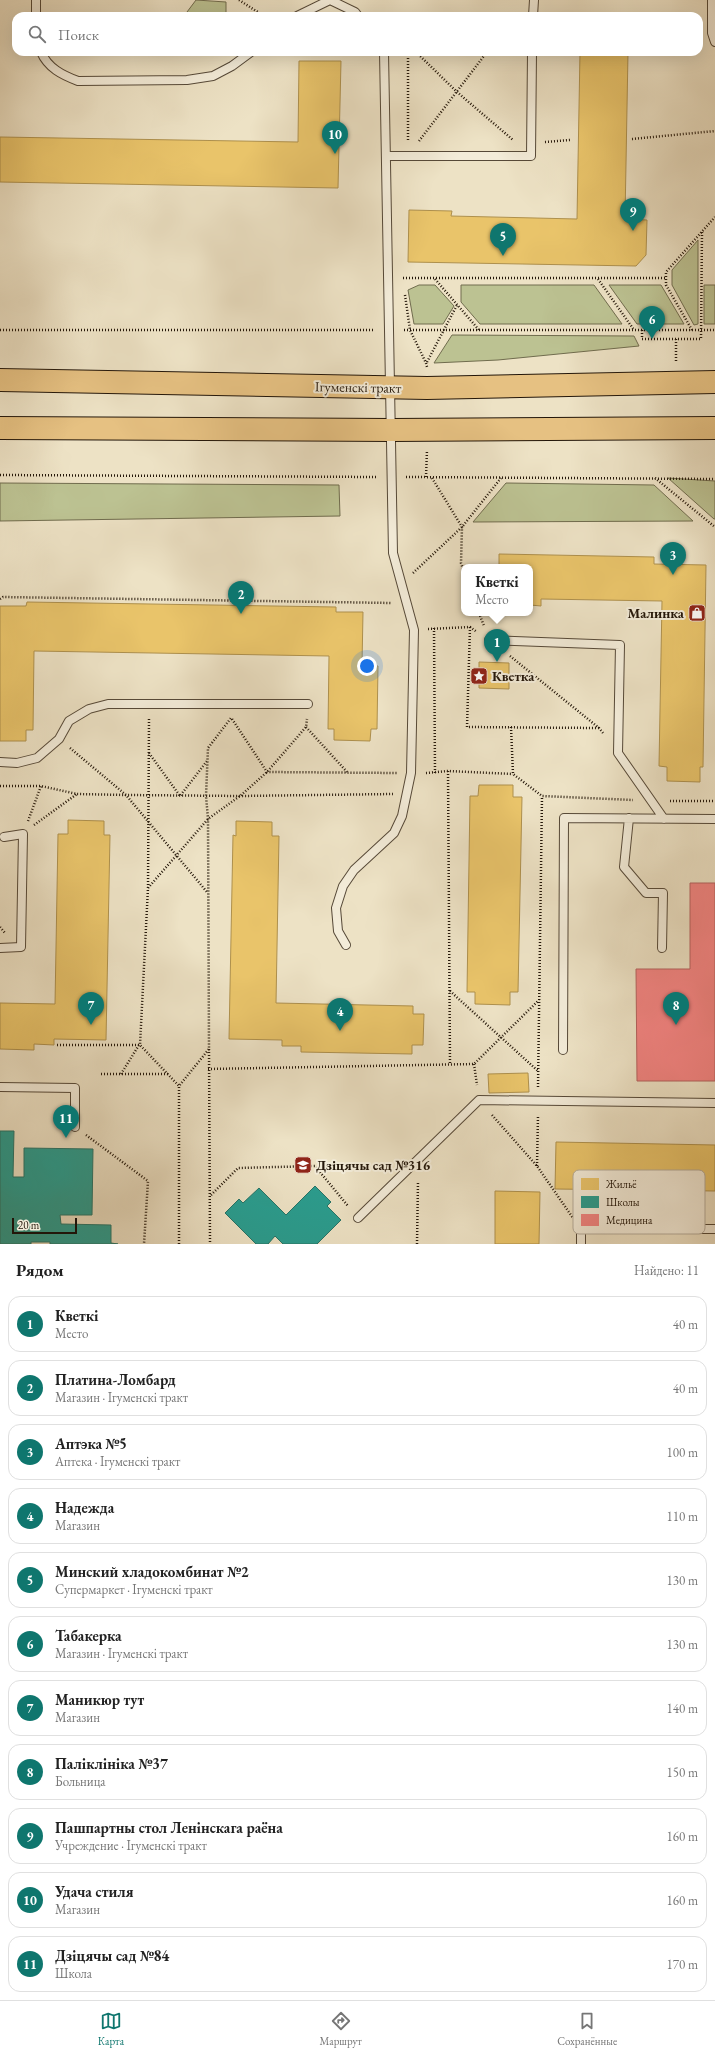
<!DOCTYPE html>
<html lang="ru">
<meta charset="utf-8">
<style>
:root{--surface:#fff;--page:#f6f6f6;--text:#222;--muted:#767676;--line:#e0e0e0;--accent:#0f766e}
body{margin:0;font-family:"EB Garamond",serif;background:var(--page);color:var(--text)}
.scale{position:absolute;left:12px;bottom:10px;width:65px;box-sizing:border-box;padding-left:4px;border:2px solid #231609;border-top:0;font-size:11px;line-height:14px;white-space:nowrap;color:#231609;-webkit-text-stroke:3px #f3ecd9;paint-order:stroke}
.you{position:absolute;left:367px;top:666px;width:14px;height:14px;margin:-10px;border:3px solid #fff;border-radius:50%;background:#1a73e8;box-shadow:0 0 0 6px #1a73e833}
.badge{display:grid;place-items:center;width:26px;height:26px;border-radius:50%;background:var(--accent);color:#fff;font-size:13px;font-weight:700}
.pin{position:absolute;translate:-50% -33px;filter:drop-shadow(0 1px 2px #0008)}
.pin::after{content:'';position:absolute;top:21px;width:14px;height:12px;background:inherit;clip-path:polygon(0 0,100% 0,50% 100%)}
.popup{position:absolute;left:461px;top:564px;width:72px;height:52px;box-sizing:border-box;display:grid;place-content:center;border-radius:8px;background:var(--surface);filter:drop-shadow(0 1px 3px #0005);font-size:13px;white-space:nowrap;color:var(--muted)}
.popup b{font-size:15px;color:var(--text)}
.popup::after{content:'';position:absolute;left:50%;top:100%;margin-left:-8px;border:8px solid transparent;border-top-color:var(--surface)}
.list{margin:0;padding:0;list-style:none}
h2{display:flex;justify-content:space-between;align-items:center;height:52px;margin:0;padding:0 16px;font-size:17px}
h2 small{font-size:13px;font-weight:400;color:var(--muted)}
.list li{display:grid;grid-template-columns:26px 1fr auto;gap:12px;align-items:center;box-sizing:border-box;height:56px;margin:0 8px 8px;padding:0 8px;border:1px solid var(--line);border-radius:12px}
.list b{display:block;font-size:15px;white-space:nowrap}
.list p{margin:0;font-size:13px;white-space:nowrap;color:var(--muted)}
.list em{font-size:13px;font-style:normal;color:var(--muted)}
.icon{flex:none;width:22px;height:22px;fill:none;stroke:currentColor;stroke-width:2;stroke-linecap:round;stroke-linejoin:round}
.map{position:relative;flex:none;width:715px;height:1244px;overflow:hidden}
.search{position:absolute;background:var(--surface);box-shadow:0 4px 16px #0002;left:12px;right:12px;top:12px;height:44px;display:flex;align-items:center;gap:10px;box-sizing:border-box;padding:0 14px;border-radius:12px;color:var(--muted);font-size:15px}
.sheet{height:756px;background:var(--surface)}
nav{display:flex;justify-content:space-around;align-items:center;box-sizing:border-box;height:56px;border-top:1px solid var(--line);background:var(--surface);font-size:11px;color:var(--muted)}
nav a{display:grid;justify-items:center;gap:2px}
nav .on{color:var(--accent)}
.map>svg:first-child{display:block}
.green{fill:#bcc292;stroke:#706c4e}
.homes{fill:#e9c46a;stroke:#ae904d}
.schools{fill:#2a9d8f;stroke:#287467}
.health{fill:#f28482;stroke:#b4635e}
.lines{fill:none;stroke-linecap:round;stroke-linejoin:round}
.service-casing{stroke:#564938;stroke-width:10}
.primary-casing{stroke:#231609;stroke-width:24}
.path{stroke:#231609;stroke-width:2.5;stroke-dasharray:1 2;stroke-linecap:butt}
.service{stroke:#f3ecd9;stroke-width:8}
.primary{stroke:#e6c182;stroke-width:22}
.labels{text-anchor:middle;stroke-width:4;stroke-linejoin:round;paint-order:stroke}
.street-label{font-size:14px;fill:#231609;stroke:#f3ecd9}
.poi-label{font-size:14px;font-weight:bold;fill:#231609;stroke:#f3ecd9;text-anchor:start}
.key{fill:#f3ecd9;stroke:#b5ac9b;stroke-width:1}
.key-label{font-size:11px;fill:#231609}
</style>
<div class="map">
<svg width="715" height="1244" viewBox="0 0 715 1244">
<rect width="100%" height="100%" fill="#ede2c5"/>
<filter id="stains"><feTurbulence type="fractalNoise" baseFrequency=".005" numOctaves="4"/><feColorMatrix values="0 0 0 0 .2 0 0 0 0 .09 0 0 0 0 .02 0 0 0 .5 -.17"/></filter>
<radialGradient id="worn" r=".72"><stop offset=".6" stop-color="#630" stop-opacity="0"/><stop offset="1" stop-color="#630" stop-opacity=".3"/></radialGradient>
<path class="green" d="M196,0L226,2V16H184Z
M698,240V324L694,325L672,285V270Z
M419,285H435L454,306L443,324H414L408,290Z
M461,285H594L622,324H480L461,302Z
M609,285H661L684,324H637Z
M704,285H715V324H704Z
M452,335L634,336L639,346L498,360L434,363Z
M668,478L715,481V519H714Z
M0,483L339,485L340,516L0,521Z
M506,483L654,485L693,521L473,522Z"/>
<path class="homes" d="M580,52H628L625,219L647,220L646,255L636,266L408,262L409,210L452,211L451,216L577,219Z
M299,61H341L338,188L0,182V137L298,142Z
M499,554L654,557V564L706,565L703,767H700V782L667,781V767L659,766L662,601L541,599V606L530,605V567H499Z
M27,602L336,607V612H363L362,665L378,666L377,729H371L370,741L334,740V729H328L329,656L34,651L33,730H26V741H0V606H26Z
M479,662L509,663V689L479,688Z
M479,785H513V797H522L518,992H510V1005L475,1004V992H467L470,796H478Z
M68,820L104,821V835H110L106,1040L54,1039V1045L34,1044V1050L0,1049V1003L55,1004L58,834H68Z
M236,821L272,822V836H279L276,1003L413,1006V1014H424L423,1045H412V1054L301,1052V1046H282V1040L229,1039L233,835L236,836Z
M528,1073L529,1092L489,1093L488,1074Z
M556,1142L715,1145V1191L555,1189Z
M495,1191L540,1192L539,1244H495Z"/>
<path class="schools" d="M0,1131H14L13,1177H24V1148L93,1149L92,1215H60L61,1224L111,1225V1243L118,1244H50V1242H31V1244H0Z
M315,1186L331,1202L327,1206L341,1220L317,1244H283L275,1236L268,1244H256L225,1213L239,1199L243,1203L259,1188L286,1215Z"/>
<path class="health" d="M690,883H715V1081H637L636,969H690Z"/>
<g class="lines">
<defs>
<path id="service" d="M36,0V16
M330,0L355,12L358,16
M712,0V33L715,42
M297,16L330,0
M533,16L534,0
M41,52C48,68 62,75 78,81L187,80L213,76L232,66L251,52
M386,156H531L532,52
M489,640L620,645L618,753L664,819
M0,762L17,763L37,758L59,739L69,721L89,709L108,704H308
M629,818L624,867L646,893H663L662,948
M346,945L338,931L336,908L343,886L354,870L394,833L402,816L411,773L414,630L393,553L384,52
M0,948L21,947L23,834L4,837
M563,1050L564,818L715,819
M0,1087L75,1088V1127
M358,1218L479,1100L715,1103
M581,1244V1229H715"/>
<path id="primary" d="M0,380L427,388L715,382
M0,428L392,430L715,428"/>
</defs>
<use href="#service" class="service-casing"/>
<use href="#primary" class="primary-casing"/>
<path class="path" d="M239,0L264,16
M408,52V141
M416,52L457,92L513,140
M632,139L715,131
M419,141L487,52
M545,142L570,140
M403,278H666
M435,279L479,330
M598,279L634,330
M405,295L410,330L426,363L427,367
M0,330H375
M404,330H715
M642,330V339H701L702,231
M692,330L666,285V272L715,217
M676,361V339
M427,362L457,305
M0,475L377,477
M406,477L715,479
M426,477L427,450
M432,478L462,527L461,563L464,572
M655,478L715,527
M413,573L462,527L501,478
M0,599L3,597L392,603
M479,613L484,626
M470,627L467,727L599,728
M434,628L435,773
M428,629L470,627L477,632
M510,656L599,728L603,733
M149,719L148,888L140,1045L179,1086L209,1049L208,819L206,796L208,748L231,718
M232,719L267,772L397,773
M306,727L347,772
M511,727L513,774L542,796L633,800
M70,748L126,795L207,892
M149,753L180,796L207,761
M448,771L450,1064
M426,773L448,771L513,774
M0,786H41L77,794L126,795L240,796L393,794
M670,801H715
M28,821L41,786
M34,825L77,794
M148,888L208,819L240,796L267,772L306,727L307,719
M0,927L5,933
M450,991L538,1071
M57,1045H140
M209,1049L210,1244
M474,1064L477,1085
M208,1069L474,1064L539,1000
M101,1074H168
M121,1074L139,1045
M538,1087L542,796
M492,1115L537,1166L573,1218
M86,1135L148,1181L144,1244
M537,1166L538,1116
M211,1195L238,1168L315,1166L348,1206
M179,1244V1086
M417,1244L418,1181"/>
<use href="#service" class="service"/>
<use href="#primary" class="primary"/>
</g>
<defs>
<symbol id="shop-square" viewBox="-11 -11 22 22"><rect x="-9" y="-9" width="18" height="18" rx="4" fill="#8f2418" stroke="#f3ecd9"/><path d="M-5-2.5h2.3a2.7 3.5 0 0 1 5.4 0H5L5.5 6h-11ZM-1.5-2.5h3a1.5 2.3 0 0 0-3 0Z" fill="#fff"/></symbol>
<symbol id="sight-square" viewBox="-11 -11 22 22"><rect x="-9" y="-9" width="18" height="18" rx="4" fill="#8f2418" stroke="#f3ecd9"/><path d="M0-6L1.8-2.2L6-1.7L2.9 1.2L3.7 5.4L0 3.3L-3.7 5.4L-2.9 1.2L-6-1.7L-1.8-2.2Z" fill="#fff"/></symbol>
<symbol id="school-square" viewBox="-11 -11 22 22"><rect x="-9" y="-9" width="18" height="18" rx="4" fill="#8f2418" stroke="#f3ecd9"/><path d="M0-5L7-2L0 1L-7-2ZM-4 1L0 2.5L4 1V4Q0 6-4 4Z" fill="#fff"/></symbol>
</defs>
<g fill-rule="evenodd">
<use href="#shop-square" x="687" y="603" width="20" height="20"/>
<use href="#sight-square" x="469" y="666" width="20" height="20"/>
<use href="#school-square" x="293" y="1155" width="20" height="20"/>
</g>
<g class="labels">
<g class="street-label">
<text transform="translate(358 387) rotate(1)" y="5">Ігуменскі тракт</text>
</g>
<g class="poi-label">
<text x="684" y="618" text-anchor="end">Малинка</text>
<text x="492" y="681">Кветка</text>
<text x="316" y="1170">Дзіцячы сад №316</text>
</g>
</g>
<rect x="573" y="1170" width="132" height="64" rx="6" class="key"/>
<rect x="581" y="1178" width="18" height="12" fill="#e9c46a"/>
<rect x="581" y="1196" width="18" height="12" fill="#2a9d8f"/>
<rect x="581" y="1214" width="18" height="12" fill="#f28482"/>
<g class="key-label">
<text x="606" y="1188">Жильё</text>
<text x="606" y="1206">Школы</text>
<text x="606" y="1224">Медицина</text>
</g>
<rect width="100%" height="100%" filter="url(#stains)"/>
<rect width="100%" height="100%" fill="url(#worn)"/>
</svg>
<div class="scale">20 m</div>
<div class="you"></div>
<div class="pin badge" style="left:497px;top:662px">1</div>
<div class="popup"><b>Кветкі</b>Место</div>
<div class="pin badge" style="left:241px;top:614px">2</div>
<div class="pin badge" style="left:673px;top:575px">3</div>
<div class="pin badge" style="left:340px;top:1031px">4</div>
<div class="pin badge" style="left:503px;top:256px">5</div>
<div class="pin badge" style="left:652px;top:339px">6</div>
<div class="pin badge" style="left:91px;top:1025px">7</div>
<div class="pin badge" style="left:676px;top:1025px">8</div>
<div class="pin badge" style="left:633px;top:231px">9</div>
<div class="pin badge" style="left:335px;top:154px">10</div>
<div class="pin badge" style="left:66px;top:1138px">11</div>
<div class="search"><svg class="icon" aria-label="search" viewBox="0 0 24 24"><circle cx="10" cy="10" r="6"/><path d="M15 15l6 6"/></svg>Поиск</div>
</div>
<section class="sheet">
<h2>Рядом<small>Найдено: 11</small></h2>
<ul class="list">
<li><span class="badge">1</span><div><b>Кветкі</b><p>Место</p></div><em>40 m</em></li>
<li><span class="badge">2</span><div><b>Платина-Ломбард</b><p>Магазин · Ігуменскі тракт</p></div><em>40 m</em></li>
<li><span class="badge">3</span><div><b>Аптэка №5</b><p>Аптека · Ігуменскі тракт</p></div><em>100 m</em></li>
<li><span class="badge">4</span><div><b>Надежда</b><p>Магазин</p></div><em>110 m</em></li>
<li><span class="badge">5</span><div><b>Минский хладокомбинат №2</b><p>Супермаркет · Ігуменскі тракт</p></div><em>130 m</em></li>
<li><span class="badge">6</span><div><b>Табакерка</b><p>Магазин · Ігуменскі тракт</p></div><em>130 m</em></li>
<li><span class="badge">7</span><div><b>Маникюр тут</b><p>Магазин</p></div><em>140 m</em></li>
<li><span class="badge">8</span><div><b>Паліклініка №37</b><p>Больница</p></div><em>150 m</em></li>
<li><span class="badge">9</span><div><b>Пашпартны стол Ленінскага раёна</b><p>Учреждение · Ігуменскі тракт</p></div><em>160 m</em></li>
<li><span class="badge">10</span><div><b>Удача стиля</b><p>Магазин</p></div><em>160 m</em></li>
<li><span class="badge">11</span><div><b>Дзіцячы сад №84</b><p>Школа</p></div><em>170 m</em></li>
</ul>
</section>
<nav>
<a class="on"><svg class="icon" aria-label="map" viewBox="0 0 24 24"><path d="M3 6l6-2 6 2 6-2v14l-6 2-6-2-6 2zM9 4v14M15 6v14"/></svg>Карта</a>
<a><svg class="icon" aria-label="directions" viewBox="0 0 24 24"><path d="M12 3l9 9-9 9-9-9zM9 14v-3h6M13 9l2 2-2 2"/></svg>Маршрут</a>
<a><svg class="icon" aria-label="saved" viewBox="0 0 24 24"><path d="M7 4h10v16l-5-4-5 4z"/></svg>Сохранённые</a>
</nav>
